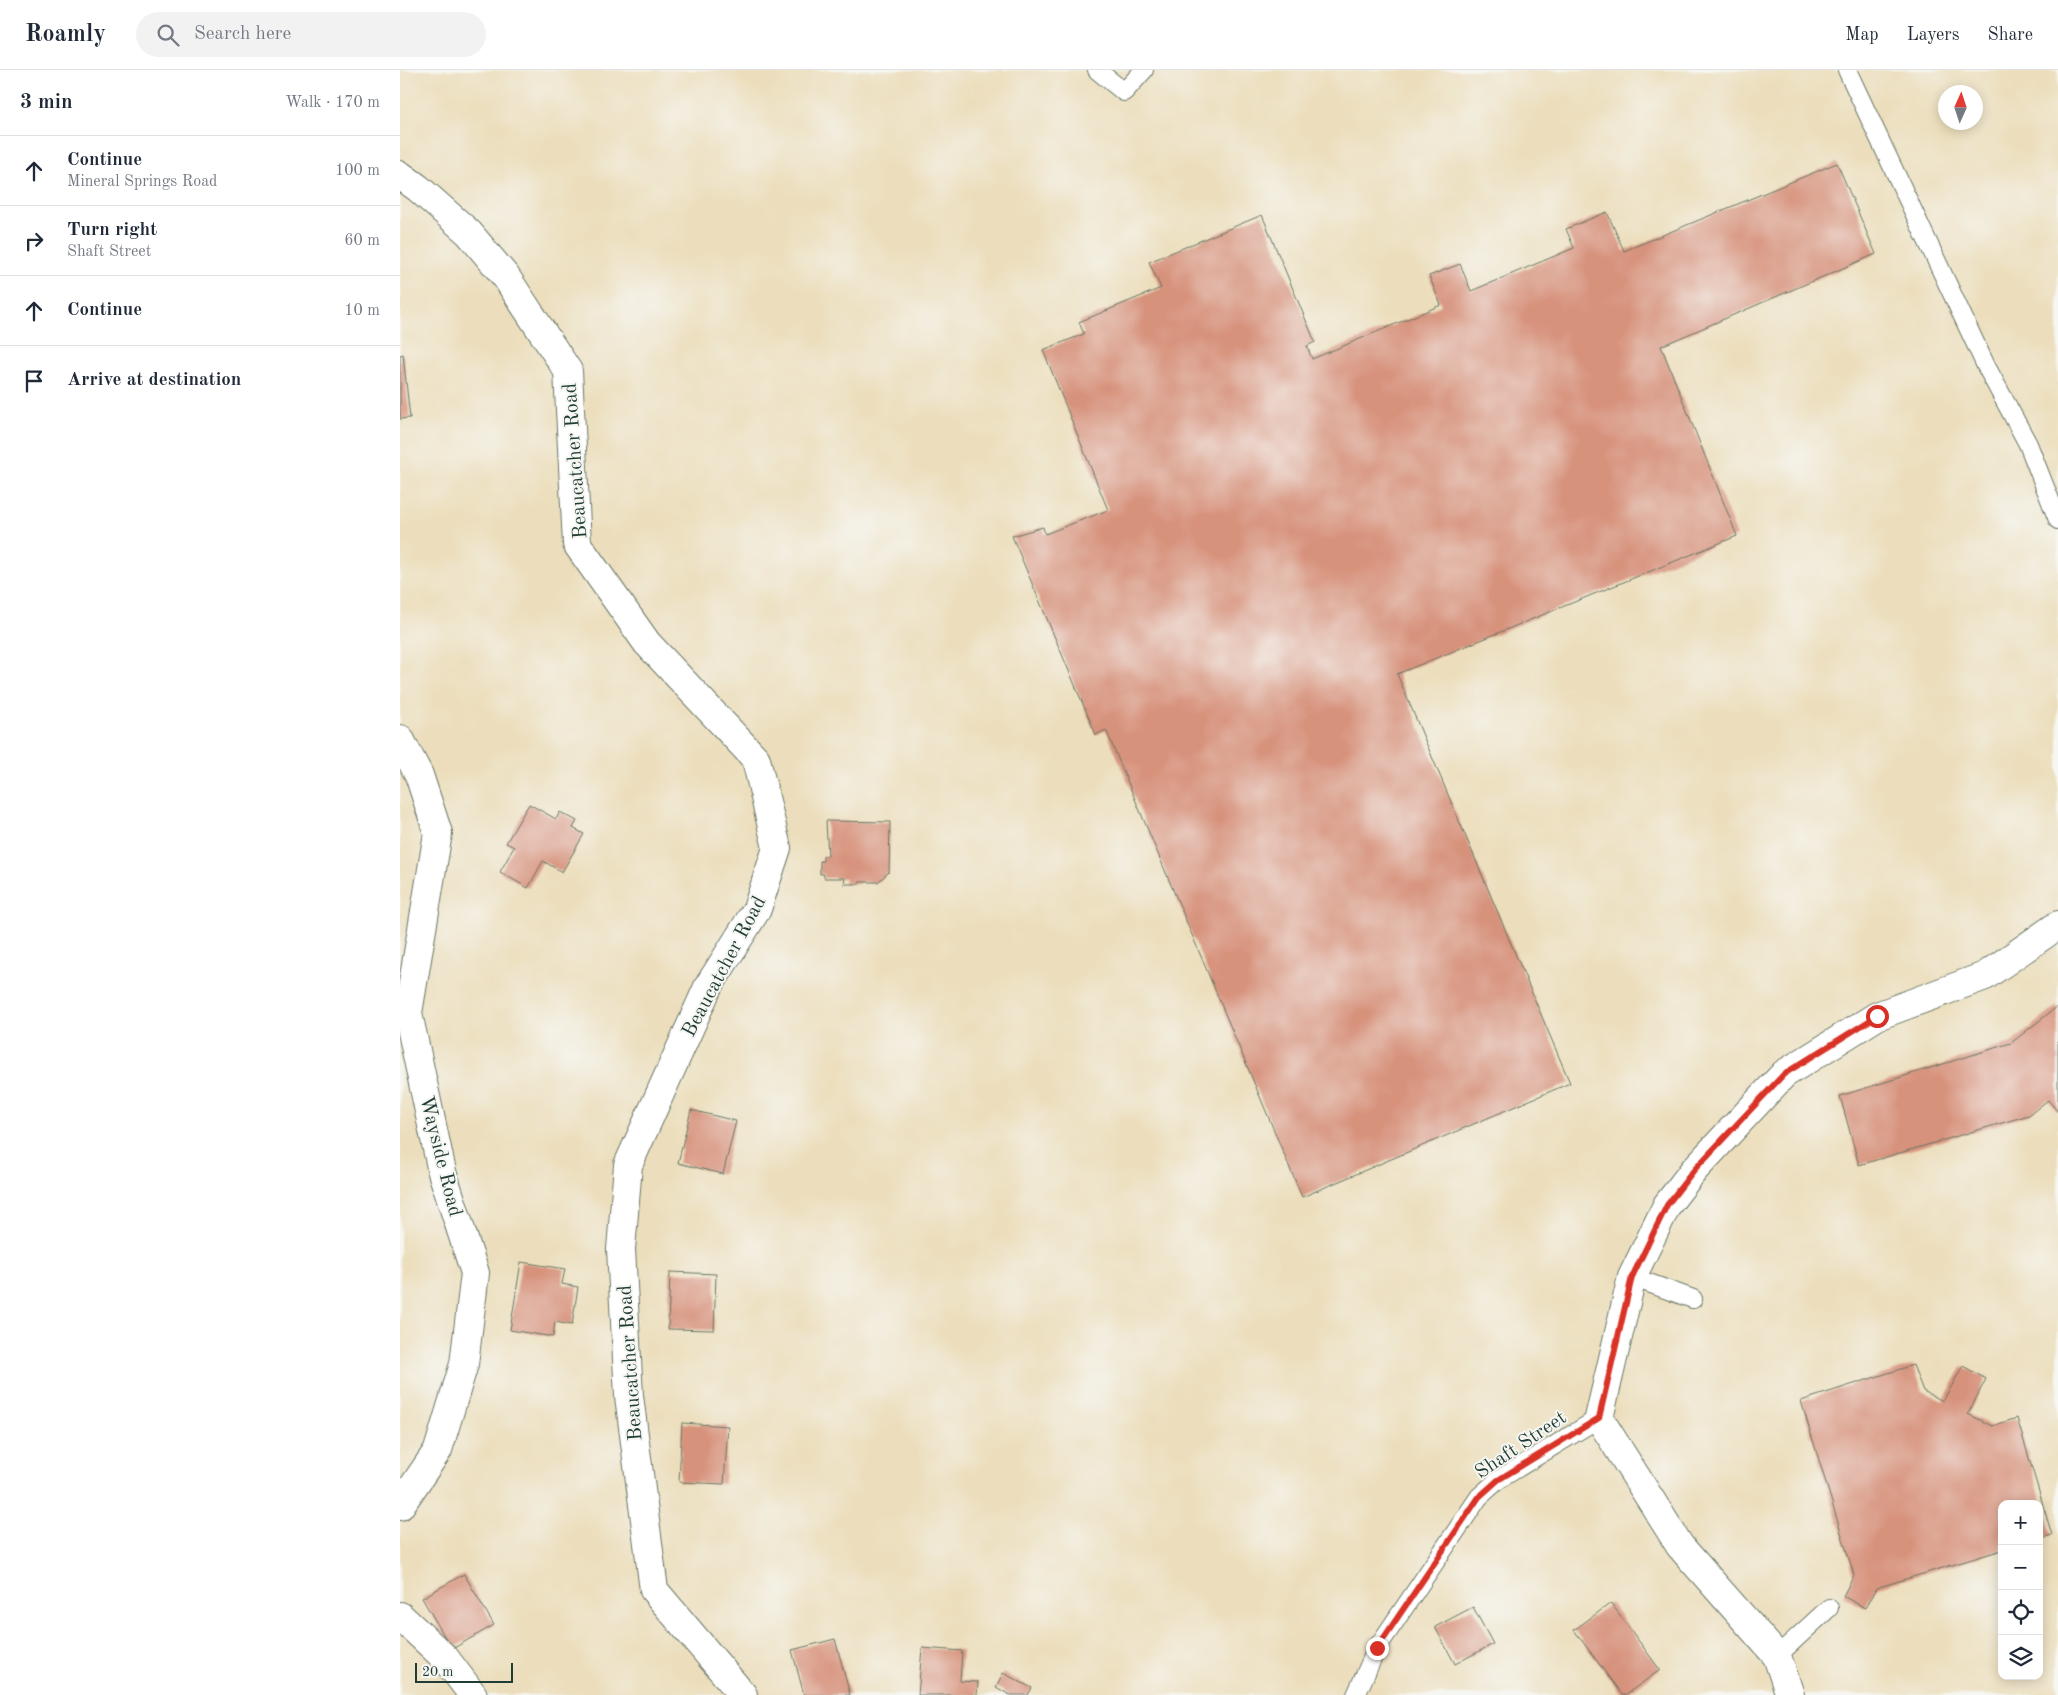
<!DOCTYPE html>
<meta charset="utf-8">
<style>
:root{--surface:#fff;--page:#f2f2f3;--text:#1f2937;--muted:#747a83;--line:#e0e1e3}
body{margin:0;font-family:"Old Standard TT",serif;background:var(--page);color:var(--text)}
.controls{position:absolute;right:15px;bottom:15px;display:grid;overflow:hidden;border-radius:10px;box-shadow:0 2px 12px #0003}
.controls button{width:45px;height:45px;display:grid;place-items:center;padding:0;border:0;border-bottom:1px solid var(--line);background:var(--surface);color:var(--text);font:25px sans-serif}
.compass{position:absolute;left:1538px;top:15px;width:45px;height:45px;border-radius:50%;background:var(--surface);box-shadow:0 2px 12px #0003;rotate:3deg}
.scale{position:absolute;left:15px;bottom:12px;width:98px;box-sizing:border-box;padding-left:5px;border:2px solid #1f3d34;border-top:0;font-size:14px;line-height:18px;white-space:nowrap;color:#1f3d34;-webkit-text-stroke:4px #f6f6f2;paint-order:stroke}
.stop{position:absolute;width:15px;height:15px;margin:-11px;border:4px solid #d93025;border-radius:50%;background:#fff}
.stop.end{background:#d93025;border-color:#fff;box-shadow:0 1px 5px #0008}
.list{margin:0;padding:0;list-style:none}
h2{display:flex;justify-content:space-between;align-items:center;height:65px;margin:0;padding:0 20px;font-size:21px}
h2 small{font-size:16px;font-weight:400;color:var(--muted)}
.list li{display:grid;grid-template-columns:32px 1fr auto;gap:15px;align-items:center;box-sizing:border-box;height:70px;padding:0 20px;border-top:1px solid var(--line)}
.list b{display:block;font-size:19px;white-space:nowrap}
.list p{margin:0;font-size:16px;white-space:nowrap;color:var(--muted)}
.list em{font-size:16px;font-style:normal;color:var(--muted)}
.icon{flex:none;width:28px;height:28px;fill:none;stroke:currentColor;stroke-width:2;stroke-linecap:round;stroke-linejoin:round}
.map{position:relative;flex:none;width:1658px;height:1625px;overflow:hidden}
header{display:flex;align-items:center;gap:30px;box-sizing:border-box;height:70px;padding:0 25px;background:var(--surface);border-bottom:1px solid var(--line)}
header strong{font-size:24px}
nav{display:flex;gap:28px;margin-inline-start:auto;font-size:18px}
.search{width:350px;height:45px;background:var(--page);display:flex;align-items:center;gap:12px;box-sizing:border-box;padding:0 18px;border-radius:28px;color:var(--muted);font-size:19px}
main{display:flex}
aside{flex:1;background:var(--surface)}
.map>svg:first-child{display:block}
.building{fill:#d7927c}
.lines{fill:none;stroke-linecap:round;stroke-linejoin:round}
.service-casing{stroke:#677564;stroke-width:20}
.minor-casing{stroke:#677564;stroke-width:30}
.service{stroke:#fff;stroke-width:18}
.minor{stroke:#fff;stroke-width:28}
.route{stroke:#d93025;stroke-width:6}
.labels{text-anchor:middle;stroke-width:4;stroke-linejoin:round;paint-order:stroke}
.street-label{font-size:20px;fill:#1f3d34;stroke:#f6f6f2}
</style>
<header>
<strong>Roamly</strong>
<div class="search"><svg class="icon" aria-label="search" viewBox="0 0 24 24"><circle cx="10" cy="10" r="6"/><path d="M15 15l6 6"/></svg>Search here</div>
<nav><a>Map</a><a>Layers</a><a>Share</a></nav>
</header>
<main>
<aside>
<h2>3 min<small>Walk · 170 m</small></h2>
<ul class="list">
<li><svg class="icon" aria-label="ahead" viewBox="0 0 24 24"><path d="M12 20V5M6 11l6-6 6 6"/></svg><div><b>Continue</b><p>Mineral Springs Road</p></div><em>100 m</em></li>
<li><svg class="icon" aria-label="right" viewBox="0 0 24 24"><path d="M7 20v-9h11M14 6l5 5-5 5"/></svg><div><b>Turn right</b><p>Shaft Street</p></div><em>60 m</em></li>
<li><svg class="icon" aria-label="ahead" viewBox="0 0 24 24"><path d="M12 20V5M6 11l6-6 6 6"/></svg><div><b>Continue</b></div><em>10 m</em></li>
<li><svg class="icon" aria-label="arrive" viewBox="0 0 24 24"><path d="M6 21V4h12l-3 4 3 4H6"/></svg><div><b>Arrive at destination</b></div></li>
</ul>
</aside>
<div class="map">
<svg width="1658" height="1625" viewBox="0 0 1658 1625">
<rect width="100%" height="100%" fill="#f6f6f2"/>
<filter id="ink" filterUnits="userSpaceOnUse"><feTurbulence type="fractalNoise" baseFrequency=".02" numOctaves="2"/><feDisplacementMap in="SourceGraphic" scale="10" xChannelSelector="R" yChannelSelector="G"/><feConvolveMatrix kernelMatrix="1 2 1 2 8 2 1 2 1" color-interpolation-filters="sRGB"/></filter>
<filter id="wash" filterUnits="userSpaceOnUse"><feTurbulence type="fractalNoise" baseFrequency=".0096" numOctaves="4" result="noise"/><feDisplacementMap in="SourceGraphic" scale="20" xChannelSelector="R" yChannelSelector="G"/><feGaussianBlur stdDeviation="1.12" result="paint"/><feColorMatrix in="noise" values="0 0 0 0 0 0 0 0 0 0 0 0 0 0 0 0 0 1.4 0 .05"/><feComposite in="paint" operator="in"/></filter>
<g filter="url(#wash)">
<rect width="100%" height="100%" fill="#ecdebc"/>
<g id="blocks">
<path class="building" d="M1437,93L1476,184L1261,276L1337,466L997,604L1170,1013L902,1127L706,660L696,665L612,466L643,457L645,464L708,440L643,280L684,264L679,252L761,218L749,192L862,145L915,272L907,276L912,289L1041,235L1029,206L1060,194L1071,221L1174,178L1166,159L1207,142L1224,181Z
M3,284L10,348L0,349V285Z
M129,734L156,749L160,742L177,751L173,758L184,764L162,802L143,791L128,818L100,802L114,777L106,773Z
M426,751L490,752L489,802L478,812H459V814H444L445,808H424V804H420V791H423V786H428Z
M1658,936V1042L1648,1030L1629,1045L1459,1095L1440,1026L1611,973Z
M291,1040L336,1051L323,1104L278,1093Z
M121,1192L165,1199L162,1214L178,1217L172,1255L155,1252L153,1267L110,1260Z
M270,1202L316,1204L314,1260L268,1259Z
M1513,1295L1523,1321L1543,1331L1563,1296L1586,1309L1568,1344L1592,1356L1617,1348L1652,1465L1639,1469V1434H1602V1480L1476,1518L1465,1538L1443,1526L1454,1505L1401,1331Z
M282,1353L328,1356L324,1414L279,1412Z
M64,1504L94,1555L52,1579L22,1528Z
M1211,1533L1260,1600L1225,1625H1222L1174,1560Z
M1073,1537L1093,1574L1055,1594L1035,1557Z
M435,1569L450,1625H404L392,1580Z
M522,1578L562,1581L560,1611L578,1612L577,1625H518Z
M603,1603L632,1618L628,1625H610L596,1617Z"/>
</g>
</g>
<g filter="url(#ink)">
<use href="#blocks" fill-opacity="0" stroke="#677564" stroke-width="1"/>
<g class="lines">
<defs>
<path id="service" d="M697,0L724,22L744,0
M1447,0L1586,296L1628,374L1658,450
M1232,1207L1293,1229
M1377,1586L1429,1538
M956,1625L977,1578L1079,1427L1098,1410L1199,1348"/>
<path id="minor" d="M0,105L18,118L69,163L106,207L168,301L177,474L247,573L356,689L377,778L357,839L308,917L228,1095L221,1179L229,1326L254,1520L343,1625
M0,669L19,705L38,763L8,943L42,1102L75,1203L64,1294L38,1380L0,1436
M0,1546L45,1588L73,1625
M1390,1625L1377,1586L1280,1476L1199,1348L1232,1207L1267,1135L1294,1100L1384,1004L1477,946L1585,906L1658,855"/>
</defs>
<use href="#service" class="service-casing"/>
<use href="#minor" class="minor-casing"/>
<use href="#service" class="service"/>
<use href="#minor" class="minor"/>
</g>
</g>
<g class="lines" filter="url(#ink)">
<path class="route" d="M977,1578L1079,1427L1098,1410L1199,1348L1232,1207L1267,1135L1294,1100L1384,1004L1477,946"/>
</g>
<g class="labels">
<g class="street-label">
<text transform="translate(174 391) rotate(-94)" y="7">Beaucatcher Road</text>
<text transform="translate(323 896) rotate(-62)" y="7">Beaucatcher Road</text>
<text transform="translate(42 1086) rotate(76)" y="7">Wayside Road</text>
<text transform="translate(229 1293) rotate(-94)" y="7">Beaucatcher Road</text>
<text transform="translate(1120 1374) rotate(-34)" y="7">Shaft Street</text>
</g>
</g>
</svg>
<div class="controls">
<button>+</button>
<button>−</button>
<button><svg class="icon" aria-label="locate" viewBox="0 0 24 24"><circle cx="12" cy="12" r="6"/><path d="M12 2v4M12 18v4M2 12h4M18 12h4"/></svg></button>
<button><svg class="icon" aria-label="layers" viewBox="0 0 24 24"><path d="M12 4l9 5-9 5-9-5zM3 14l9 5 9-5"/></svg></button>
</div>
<svg class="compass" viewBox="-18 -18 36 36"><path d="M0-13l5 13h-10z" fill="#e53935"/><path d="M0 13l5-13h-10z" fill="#747a83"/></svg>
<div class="scale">20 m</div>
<div class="stop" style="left:1477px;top:946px"></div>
<div class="stop end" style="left:977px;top:1578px"></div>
</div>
</main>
